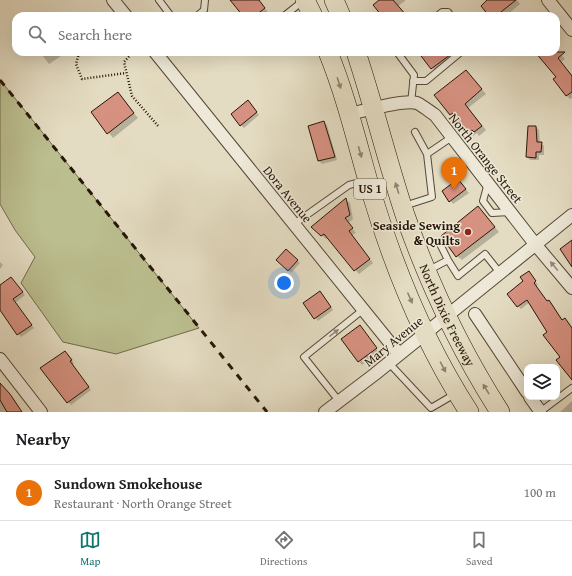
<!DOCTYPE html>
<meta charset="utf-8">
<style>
:root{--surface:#fff;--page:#f2f2f2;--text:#202124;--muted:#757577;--line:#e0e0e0;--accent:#0f766e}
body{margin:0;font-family:"Gentium Book Plus",serif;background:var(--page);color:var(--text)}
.controls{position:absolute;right:12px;bottom:12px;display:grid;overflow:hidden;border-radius:8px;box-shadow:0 4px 16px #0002}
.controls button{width:36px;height:36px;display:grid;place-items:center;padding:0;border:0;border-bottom:1px solid var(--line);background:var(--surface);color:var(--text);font:20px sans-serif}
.you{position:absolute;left:284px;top:283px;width:14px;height:14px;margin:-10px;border:3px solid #fff;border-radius:50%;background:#1a73e8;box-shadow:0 0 0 6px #1a73e833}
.badge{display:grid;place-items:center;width:26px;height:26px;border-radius:50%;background:var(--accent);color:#fff;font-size:13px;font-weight:700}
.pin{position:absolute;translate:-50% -33px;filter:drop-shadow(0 1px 2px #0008)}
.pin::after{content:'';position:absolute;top:21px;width:14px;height:12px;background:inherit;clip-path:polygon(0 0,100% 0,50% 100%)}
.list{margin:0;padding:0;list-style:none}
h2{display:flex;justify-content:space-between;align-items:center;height:52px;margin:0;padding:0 16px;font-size:17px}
h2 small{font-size:13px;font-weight:400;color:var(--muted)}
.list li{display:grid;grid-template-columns:26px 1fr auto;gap:12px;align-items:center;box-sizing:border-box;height:56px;padding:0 16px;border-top:1px solid var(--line)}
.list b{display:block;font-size:15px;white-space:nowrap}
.list p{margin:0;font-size:13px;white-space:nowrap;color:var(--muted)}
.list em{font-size:13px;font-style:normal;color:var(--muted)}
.icon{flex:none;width:22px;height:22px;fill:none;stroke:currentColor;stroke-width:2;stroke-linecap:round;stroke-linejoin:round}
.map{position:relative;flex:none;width:572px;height:412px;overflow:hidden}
.search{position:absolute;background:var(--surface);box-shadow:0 4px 16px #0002;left:12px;right:12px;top:12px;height:44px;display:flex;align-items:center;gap:10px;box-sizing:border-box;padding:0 14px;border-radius:12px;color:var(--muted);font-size:15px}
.sheet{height:108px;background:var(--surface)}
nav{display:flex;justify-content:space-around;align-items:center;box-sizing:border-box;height:56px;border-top:1px solid var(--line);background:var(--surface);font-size:11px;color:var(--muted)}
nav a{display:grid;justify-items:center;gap:2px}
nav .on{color:var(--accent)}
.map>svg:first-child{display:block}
.green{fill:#bbbe8f;stroke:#716a4c}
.shadow{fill:#0003}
.building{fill:#d69181;stroke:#271708}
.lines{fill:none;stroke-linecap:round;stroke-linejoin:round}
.lane-casing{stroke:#564836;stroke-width:8}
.street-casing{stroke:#564836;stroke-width:14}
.primary-casing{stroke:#271708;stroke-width:20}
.path{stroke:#271708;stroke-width:2.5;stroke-dasharray:1 2;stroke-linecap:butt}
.lane{stroke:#ede8d7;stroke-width:6}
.street{stroke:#ede8d7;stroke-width:12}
.primary{stroke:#e4dcc2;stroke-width:19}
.rail{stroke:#271708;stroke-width:3;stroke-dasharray:7 7;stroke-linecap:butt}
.oneway{fill:#8f836e}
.oneway2{fill:#948a7a}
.poi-dot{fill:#8f2418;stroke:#ede8d7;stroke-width:1.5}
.labels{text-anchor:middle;stroke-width:3;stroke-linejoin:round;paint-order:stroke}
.shield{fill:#ede8d7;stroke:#625646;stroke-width:1}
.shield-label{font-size:12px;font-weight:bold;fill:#271708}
.street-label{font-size:13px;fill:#271708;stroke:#ede8d7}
.poi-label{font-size:13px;font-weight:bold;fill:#271708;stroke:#ede8d7;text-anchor:end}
</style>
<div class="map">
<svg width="572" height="412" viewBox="0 0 572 412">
<rect width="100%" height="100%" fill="#e4dcc2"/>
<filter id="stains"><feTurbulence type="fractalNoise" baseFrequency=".005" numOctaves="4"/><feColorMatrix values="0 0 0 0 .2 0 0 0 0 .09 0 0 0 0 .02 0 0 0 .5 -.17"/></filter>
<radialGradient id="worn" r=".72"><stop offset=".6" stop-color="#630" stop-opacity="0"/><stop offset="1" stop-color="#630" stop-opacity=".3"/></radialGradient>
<path class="green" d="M0,80L18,102L199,328L116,354L63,342L21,283L35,257L15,230L0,204Z"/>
<path class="shadow" d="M236,0H259L270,15L269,16H244Z
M381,0H405V1L398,6L397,16H383Z
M489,0H517L520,4L506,16H490Z
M533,13L537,16H529Z
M556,48L565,59L561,62L572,75V98L570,99L566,95L544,52H556Z
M40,52H67L49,64Z
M420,52H464L437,73Z
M470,76L486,94L468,108L486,130L479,136L477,133L473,136L457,117L455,119L451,114L436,95Z
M122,98L138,118L113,138L92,112Z
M251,104L259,115L244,128L241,125Z
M324,122L327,125L337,160L322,164L319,161Z
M529,127H536L539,130L540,143L544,146V155H539V160H530L527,157Z
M461,183L469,193L453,204L443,191Z
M346,200L350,203L353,219L348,223L356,233L352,235L373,263L359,274L328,237L326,239L313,227Z
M483,212L499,232L462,260L457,256Z
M286,250L300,263L291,273L277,260Z
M0,262L3,265L0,269Z
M532,276L538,285L536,287L547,302L549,301L552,304L563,321L568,322L572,328V377L548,333L530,302L521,309L518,306Z
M14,282L25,295L15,303L34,328L21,337L0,309V286Z
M323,295L333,310L318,321L304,303Z
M362,330L379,352L362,365L342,340Z
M68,355L74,363L72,365L91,390L71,405L42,369Z
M0,386L13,398L22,412H0Z
M572,401V412H560Z"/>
<path class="building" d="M230,0H259L265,8L255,16H243Z
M379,0H393L407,16H382L373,5Z
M487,0H516L496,16H489L481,6Z
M418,52H454L431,69Z
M535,52H565L558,58L572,76V92L566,96L553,79L556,77Z
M466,70L482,89L465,104L482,126L474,132L472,130L468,133L453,113L450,115L434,95Z
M118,92L134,113L107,134L91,112Z
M248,100L257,112L240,126L231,114Z
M324,121L335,157L318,161L308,126Z
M528,126H536L537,142H542L541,152H536V158L526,157Z
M458,179L466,189L449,202L442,191Z
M346,198L350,215L345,218L353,228L349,231L370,259L354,271L324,234L321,236L311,227Z
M478,206L495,227L456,257L441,236Z
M572,240V267L560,249Z
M286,249L298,260L288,271L276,260Z
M529,271L536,281L534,283L547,301L549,300L562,320L565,318L572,328V380L556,360L560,357L543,335L547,332L527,300L517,307L507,294L523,281L520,277Z
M11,277L23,292L13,299L32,325L17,335L0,310V285Z
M320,291L331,307L314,319L303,303Z
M360,325L377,348L358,362L341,339Z
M65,351L72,360L70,361L89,387L67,403L40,368Z
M0,383L10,394L22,412H7L0,400Z"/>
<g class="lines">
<defs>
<path id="lane" d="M159,0L171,16
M197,16L204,10L205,0
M284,16L303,1
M437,16L442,12H448L451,16
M397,52L414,75L411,103
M413,81H426L461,52
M415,132L427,154L452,137
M488,183L483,201L492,213L510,212
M404,206L432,197L427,154
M294,224L349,185L365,181
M440,244L448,260
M429,270L448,260L458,276L485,254L500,273
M388,362L431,408L455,394
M339,401L304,357L364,309
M540,412L572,388"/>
<path id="street" d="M113,0L126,16
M548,0L572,30
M155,52L399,354
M349,114C365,111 403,99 417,103C423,106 429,111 435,115L535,244L572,288
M475,314L527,392
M0,359L41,412
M530,397L540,411
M325,412L375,374L572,215"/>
<g id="primary">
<path d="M305,0L313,16"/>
<path d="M334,0L341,16"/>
<path d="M328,52C346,96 357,143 370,188C393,266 425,344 469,412"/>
<path id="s1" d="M356,52C374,106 387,161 405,215C429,284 461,351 500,412"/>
</g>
</defs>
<use href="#lane" class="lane-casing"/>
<use href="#street" class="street-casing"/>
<use href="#primary" class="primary-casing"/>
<path class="path" d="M133,52L124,62L132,96L159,127
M79,53L76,64L82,79L126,73"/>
<use href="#lane" class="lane"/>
<use href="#street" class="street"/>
<use href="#primary" class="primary"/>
<path class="rail" d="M0,80L267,412"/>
</g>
<defs><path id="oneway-solid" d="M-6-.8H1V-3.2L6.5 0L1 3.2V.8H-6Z"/></defs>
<g class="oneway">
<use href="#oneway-solid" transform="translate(339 83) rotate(72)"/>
<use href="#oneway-solid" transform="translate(360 152) rotate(74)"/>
<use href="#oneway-solid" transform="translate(397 188) rotate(-107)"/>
<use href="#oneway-solid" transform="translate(410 298) rotate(66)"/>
<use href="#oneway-solid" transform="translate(443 367) rotate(62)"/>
<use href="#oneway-solid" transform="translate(486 389) rotate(-121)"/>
</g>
<g class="oneway2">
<use href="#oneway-solid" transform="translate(554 266) rotate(-130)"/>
<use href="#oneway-solid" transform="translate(334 333) rotate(-38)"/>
</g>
<circle class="poi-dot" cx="468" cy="232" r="4"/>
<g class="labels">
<rect class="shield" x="354" y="179" width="32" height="20" rx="3"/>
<g class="shield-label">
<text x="370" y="193">US 1</text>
</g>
<g class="street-label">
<text transform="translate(486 158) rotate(52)" y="5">North Orange Street</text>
<text transform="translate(288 194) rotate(51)" y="5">Dora Avenue</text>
<text dy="5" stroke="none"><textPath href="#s1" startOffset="279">North Dixie Freeway</textPath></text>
<text transform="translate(393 341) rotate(-39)" y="5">Mary Avenue</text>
</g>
<g class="poi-label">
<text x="460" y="230">Seaside Sewing<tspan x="460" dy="15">&amp; Quilts</tspan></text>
</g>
</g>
<rect width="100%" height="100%" filter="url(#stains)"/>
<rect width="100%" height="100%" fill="url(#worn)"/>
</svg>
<div class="controls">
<button><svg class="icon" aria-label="layers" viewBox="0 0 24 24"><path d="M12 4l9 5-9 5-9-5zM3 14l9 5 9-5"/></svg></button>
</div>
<div class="you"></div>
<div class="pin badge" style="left:454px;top:190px;background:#e8710a">1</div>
<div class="search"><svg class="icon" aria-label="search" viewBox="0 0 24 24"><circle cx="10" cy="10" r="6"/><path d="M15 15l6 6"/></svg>Search here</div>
</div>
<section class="sheet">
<h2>Nearby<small></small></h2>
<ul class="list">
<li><span class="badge" style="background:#e8710a">1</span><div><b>Sundown Smokehouse</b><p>Restaurant · North Orange Street</p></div><em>100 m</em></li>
</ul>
</section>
<nav>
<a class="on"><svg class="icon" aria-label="map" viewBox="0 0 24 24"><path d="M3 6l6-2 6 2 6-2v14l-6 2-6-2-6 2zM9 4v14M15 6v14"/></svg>Map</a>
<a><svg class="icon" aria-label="directions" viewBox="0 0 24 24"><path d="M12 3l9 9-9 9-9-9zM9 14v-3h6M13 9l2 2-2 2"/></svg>Directions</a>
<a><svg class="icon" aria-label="saved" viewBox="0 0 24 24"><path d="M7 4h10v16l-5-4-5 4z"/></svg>Saved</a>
</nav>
